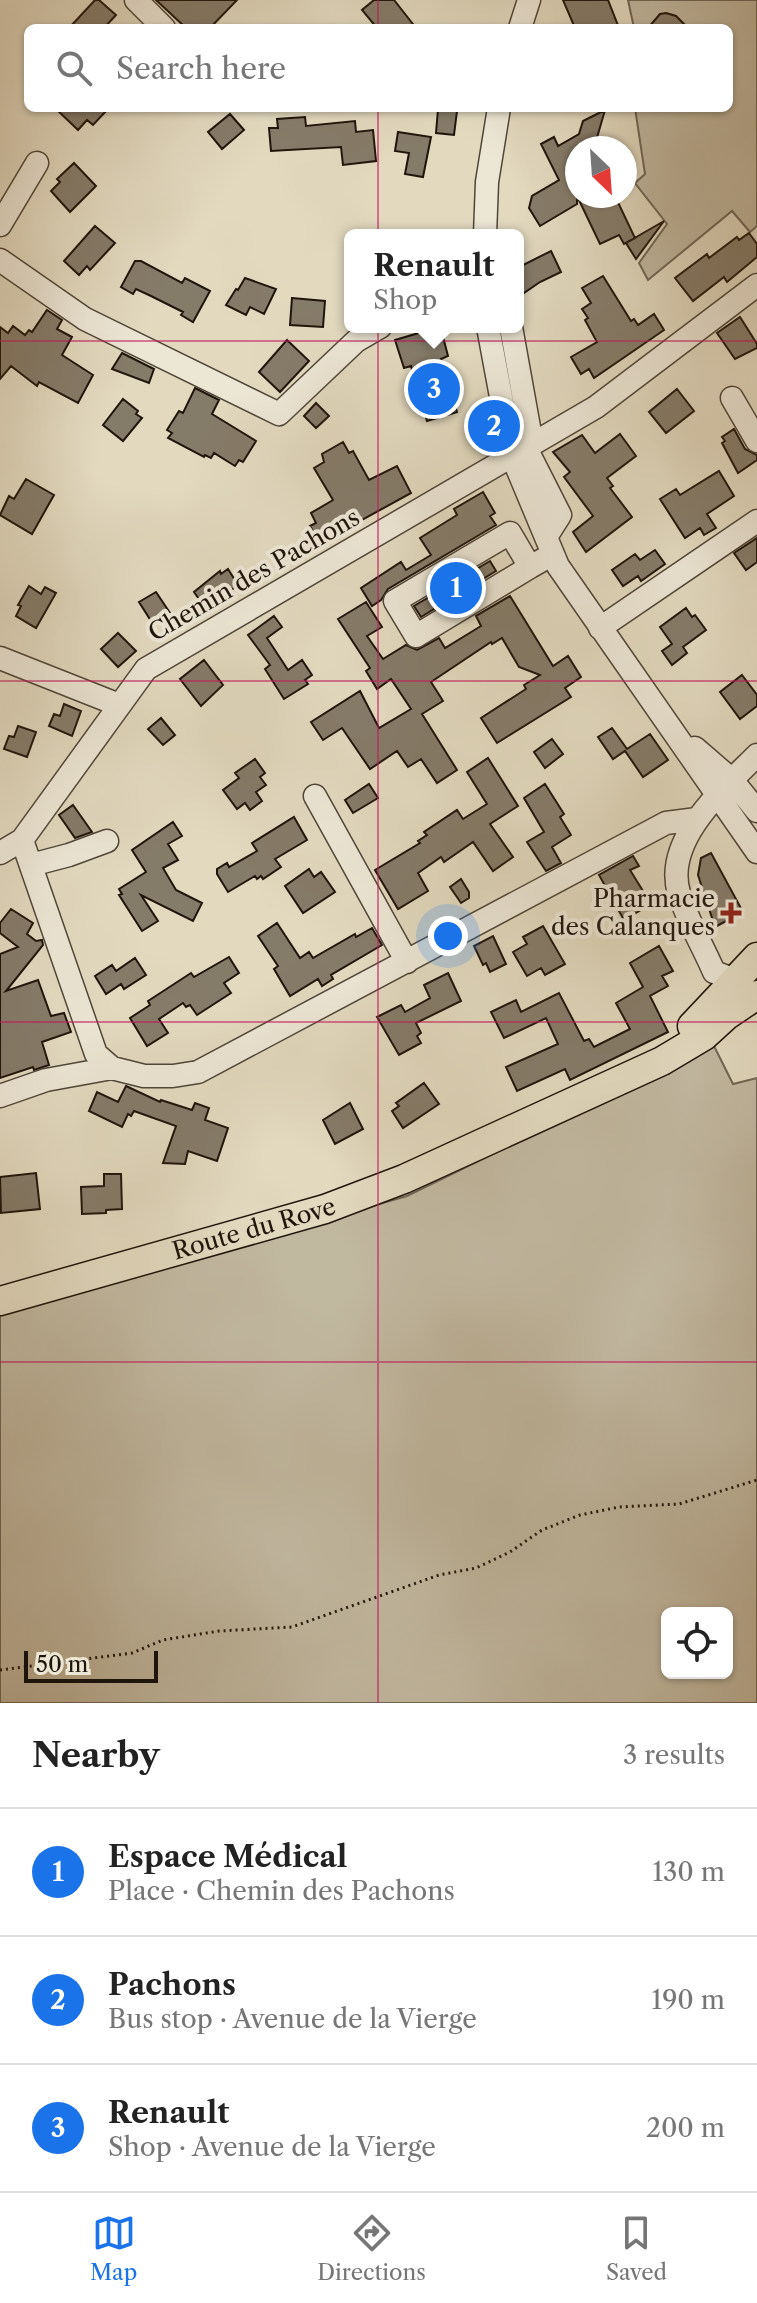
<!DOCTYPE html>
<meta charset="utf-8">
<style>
:root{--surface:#fff;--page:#f2f2f2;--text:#222;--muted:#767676;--line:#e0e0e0;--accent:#1a73e8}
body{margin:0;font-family:"Libre Caslon Text",serif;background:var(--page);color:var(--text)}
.controls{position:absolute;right:24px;bottom:24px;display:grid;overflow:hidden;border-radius:12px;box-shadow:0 2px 6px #0004}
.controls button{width:72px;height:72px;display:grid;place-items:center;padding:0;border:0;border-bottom:2px solid var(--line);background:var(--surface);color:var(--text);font:40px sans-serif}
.compass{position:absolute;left:565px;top:136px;width:72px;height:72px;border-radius:50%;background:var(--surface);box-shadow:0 2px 6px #0004;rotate:155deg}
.scale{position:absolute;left:24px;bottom:20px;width:134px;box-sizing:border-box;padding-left:8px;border:4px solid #20150b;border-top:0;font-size:22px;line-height:28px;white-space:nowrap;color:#20150b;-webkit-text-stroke:6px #ece6d5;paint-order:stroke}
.you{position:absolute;left:448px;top:936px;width:28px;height:28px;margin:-20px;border:6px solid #fff;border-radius:50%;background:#1a73e8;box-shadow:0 0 0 12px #1a73e833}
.badge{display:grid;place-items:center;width:52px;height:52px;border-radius:50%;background:var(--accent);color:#fff;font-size:26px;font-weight:700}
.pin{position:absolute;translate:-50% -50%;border:4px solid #fff;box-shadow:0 2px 8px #0006}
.popup{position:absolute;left:344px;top:229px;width:180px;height:104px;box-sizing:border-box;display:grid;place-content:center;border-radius:12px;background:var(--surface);filter:drop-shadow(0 2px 6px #0005);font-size:26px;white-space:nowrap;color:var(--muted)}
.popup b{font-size:30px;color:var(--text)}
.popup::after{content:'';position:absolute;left:50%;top:100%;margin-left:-16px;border:16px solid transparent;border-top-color:var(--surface)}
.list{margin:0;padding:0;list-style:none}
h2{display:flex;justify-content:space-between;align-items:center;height:104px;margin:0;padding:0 32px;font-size:34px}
h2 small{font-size:26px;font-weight:400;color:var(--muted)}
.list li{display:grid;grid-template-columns:52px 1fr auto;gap:24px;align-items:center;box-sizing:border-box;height:128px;padding:0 32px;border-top:2px solid var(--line)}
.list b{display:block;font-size:30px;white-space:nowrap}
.list p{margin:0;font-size:26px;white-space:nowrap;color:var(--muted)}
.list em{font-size:26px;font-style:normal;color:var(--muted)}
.icon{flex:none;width:44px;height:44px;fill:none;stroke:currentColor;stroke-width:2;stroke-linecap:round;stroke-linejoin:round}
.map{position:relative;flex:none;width:757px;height:1703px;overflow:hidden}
.search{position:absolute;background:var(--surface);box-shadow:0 2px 6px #0004;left:24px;right:24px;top:24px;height:88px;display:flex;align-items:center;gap:20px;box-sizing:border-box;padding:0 28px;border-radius:12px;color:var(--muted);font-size:30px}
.sheet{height:488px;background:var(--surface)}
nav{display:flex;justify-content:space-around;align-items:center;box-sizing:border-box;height:112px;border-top:2px solid var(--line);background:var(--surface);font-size:22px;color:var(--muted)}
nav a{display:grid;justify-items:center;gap:4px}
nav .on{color:var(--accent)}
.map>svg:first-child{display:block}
.green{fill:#c1b8a0;stroke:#706656;stroke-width:2;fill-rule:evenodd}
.building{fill:#857b69;stroke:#20150b;stroke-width:2}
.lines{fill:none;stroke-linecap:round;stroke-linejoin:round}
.minor-casing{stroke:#504638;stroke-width:25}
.major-casing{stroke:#20150b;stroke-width:31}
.path{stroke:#20150b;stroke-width:3;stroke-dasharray:2 4;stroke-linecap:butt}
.minor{stroke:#ece6d5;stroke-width:22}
.major{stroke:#e2d9bf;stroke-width:28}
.grid{fill:none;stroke:#c2185b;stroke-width:2;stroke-opacity:0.55}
.poi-dot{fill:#8f2418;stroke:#ece6d5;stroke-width:3}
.labels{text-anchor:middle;stroke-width:8;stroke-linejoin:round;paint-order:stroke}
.street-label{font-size:24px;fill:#20150b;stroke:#ece6d5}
.poi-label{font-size:24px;fill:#20150b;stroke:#ece6d5;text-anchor:end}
</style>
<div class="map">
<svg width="757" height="1703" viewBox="0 0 757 1703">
<rect width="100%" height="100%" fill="#e2d9bf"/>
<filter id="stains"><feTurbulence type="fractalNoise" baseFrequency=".0025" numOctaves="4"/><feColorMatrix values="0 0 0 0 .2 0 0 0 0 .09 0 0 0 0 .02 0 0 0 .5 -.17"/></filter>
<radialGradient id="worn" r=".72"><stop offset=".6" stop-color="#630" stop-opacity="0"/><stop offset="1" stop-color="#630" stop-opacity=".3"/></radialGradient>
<path class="green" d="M628,0H757V226L750,232L732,211L648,280L639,263L667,224L635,183L645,174L635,108H729V28H634Z
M714,1046L733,1084L757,1078V1703H0V1313L407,1196ZM667,1613H727V1673H667Z"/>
<path class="building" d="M95,0H99L116,15L104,28H69Z
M156,0H237L210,28H186Z
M374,0H394L416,28H377L362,10Z
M563,0H608L619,28H575Z
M666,13L676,16L688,28H648L660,14Z
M55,108H109L93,125L87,120L78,130Z
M438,109L457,111L454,135L436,133Z
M605,110L594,148H577V204L540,226L529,208L532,196L559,180L541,144L554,137L558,146L579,134L583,121Z
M230,114L244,130L222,149L208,132Z
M305,117L306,126L355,121L356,132L373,130L376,161L343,165L341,147L271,151L269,128H278L277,119Z
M398,132L431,137L423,177L405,174L409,153L395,151Z
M74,163L96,186L70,212L51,191L60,182L57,179Z
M577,196H615L635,238L624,244L619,235L600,244Z
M664,221L636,259L626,243Z
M95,226L115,243L90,270L87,266L79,275L64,261Z
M749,233L757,244V257L727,282L724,277L693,301L675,278L707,254L709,258L737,237L739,240Z
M551,251L561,272L540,282L518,297V270L523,265Z
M135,261H141L182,283L185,278L210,291L193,322L181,315L183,312L151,296L136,289L133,294L121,287Z
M603,276L631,321L634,319L638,325L654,314L664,330L594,378L589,369L581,374L571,357L597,342L585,320L588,318L582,309L591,303L582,288Z
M245,278L276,289L264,314L250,307L246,315L226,305L236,289L238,290Z
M292,298L325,301L323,327L290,325Z
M47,310L62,320L57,329L72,337L62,355L93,375L78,403L39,382L37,386L11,366L0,379V327L8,333L13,326L25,335L29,330L32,332Z
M740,317L757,344V348L735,359L717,333Z
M429,330L431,337L442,333L448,356L441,359L457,412L427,421L411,366L404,368L395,340Z
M287,340L309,361L280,392L259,372Z
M122,353L154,369L149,383L112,369Z
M195,388L219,400L212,414L256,441L243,462L239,460L235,466L214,453L211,458L205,455L204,457L168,438L172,433L167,430L179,411L183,413Z
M677,389L694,411L666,433L649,412Z
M123,399L138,411L136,414L142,418L123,441L103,425Z
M316,403L329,416L316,428L304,416Z
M734,429L745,449L757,455V460L738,473L722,443L725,441L722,437Z
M620,434L636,456L607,478L613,486L610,488L632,517L586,552L573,532L593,516L564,477L570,472L553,452L582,435L595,453Z
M343,442L349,453L353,451L369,480L397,466L411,493L320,543L310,526L316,523L311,513L333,500L314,468L324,462L322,454Z
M719,471L734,496L707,514L716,528L704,535L700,528L685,538L660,499L676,489L680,495Z
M26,479L54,495L32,534L0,515L9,496L14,499Z
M483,492L495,513L490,516L496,525L388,589L381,600L372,606L361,588L401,562L406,570L431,555L420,538L457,515L454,509Z
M757,538V562L746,570L734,553Z
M655,550L665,564L641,581L638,576L623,586L612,570L635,554L640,560Z
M490,561L496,571L421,617L414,606Z
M228,569L238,585L206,609L194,592L220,571L221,574Z
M29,586L41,594L45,587L56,593L36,628L16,616L21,606L18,605Z
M156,592L170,613L153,624L139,602Z
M510,596L553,666L568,656L581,677L565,688L571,697L497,743L481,718L526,689L524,685L540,675L519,667L502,638L492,644L491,642L431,682L443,701L422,714L457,770L437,783L421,759L408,767L397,751L370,769L342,728L323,740L311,722L360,691L379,728L411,709L391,679L377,689L366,671L370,668L338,619L366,602L382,627L367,636L383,659L406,645L417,650L439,638L445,648L481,626L476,616Z
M686,608L692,617L695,615L706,630L683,647L687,653L672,665L662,651L672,644L660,627Z
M274,616L282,627L267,638L288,670L302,660L312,675L305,680L308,684L284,699L265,669L270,665L248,635Z
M118,633L136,651L118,667L101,649Z
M204,660L223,685L201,706L180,679Z
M742,675L757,695V706L740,719L720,692Z
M64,704L81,711L72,736L49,726L54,714L60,716Z
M161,718L175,735L163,745L148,729Z
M18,726L36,732L27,757L4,749L9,736L14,737Z
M612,728L627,749L650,734L668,760L643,777L625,751L613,759L598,737Z
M552,739L563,754L545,768L534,752Z
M488,758L518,806L490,824L513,857L493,871L473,842L444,862L441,857L418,873L428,891L398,909L375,870L420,843L418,841L427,835L424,832L457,810L463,819L487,804L467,772Z
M255,759L265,773L260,777L266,785L256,792L262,801L250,810L245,803L237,809L223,790L239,778L235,773Z
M369,784L378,798L353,813L345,800Z
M545,784L564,814L560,817L571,835L552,847L561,863L546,871L527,842L544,832L524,798Z
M73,805L92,832L75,838L59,815Z
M294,817L307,840L275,859L281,867L263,879L261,876L257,879L255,876L228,892L217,874V869L227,863L229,867L257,851L252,843Z
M173,822L182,836L168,844L178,860L163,868L176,890L202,903L193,921L141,895L158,921L142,931L119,895L122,894L119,889L146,872L132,850Z
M711,853L743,912L715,927L698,875L701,858Z
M633,856L639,866L630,870L651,904L624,920L599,875Z
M309,869L314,877L321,872L335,892L303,913L285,886Z
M461,879L469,892V898L461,903L450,887Z
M11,909L33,923L27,934L36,941L42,940L43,945L6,991L38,980L51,1016L64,1013L71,1032L42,1042L49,1065L34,1070L33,1067L0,1078V954L18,947L0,933V923Z
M277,923L300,958L309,952L313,958L355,934L356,937L372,928L382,945L331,975L333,979L322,986L318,979L290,996L274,969L278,966L258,936Z
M543,926L565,964L545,975L541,968L527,976L513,952L527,944L523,937Z
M493,936L506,964L490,972L486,963L483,965L474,946Z
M659,946L673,971L662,976L668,986L650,996L668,1032L570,1080L565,1069L517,1091L506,1067L558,1044L546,1018L504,1038L491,1012L516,1000L521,1012L559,993L584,1041L589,1039L594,1047L630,1029L616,1003L643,987L630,963Z
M229,957L239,973L224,983L231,993L197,1015L190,1005L186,1007L183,1003L159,1019L168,1033L147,1046L130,1018L150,1005L148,1001L191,973L194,977Z
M135,958L146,975L124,989L121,984L106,994L95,976L112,965L116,971Z
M448,973L461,1001L416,1023L421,1033L417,1036L421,1043L399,1055L377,1017L401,1005L405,1012L430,998L424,985Z
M424,1083L439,1104L403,1128L392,1111L399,1106L396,1103Z
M126,1086L160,1102L161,1100L192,1110L195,1103L209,1108L205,1120L228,1128L217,1161L188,1151L185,1164L163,1163L176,1126L134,1111L131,1116L128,1114L122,1127L89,1111L97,1092L118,1102Z
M350,1103L363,1129L335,1144L323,1120Z
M36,1173L40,1209L1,1213L0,1177Z
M104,1174H121L122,1209L106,1210V1213L82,1214L81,1187L104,1186Z"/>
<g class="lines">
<defs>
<path id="minor" d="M136,0L164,28
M520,28L529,0
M0,225L37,163
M485,235L487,182L499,108
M0,260L85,319L279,414L356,341L380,327
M488,327L512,456L558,566L757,852
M511,327L532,444
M732,398L757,441
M526,448L560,515L546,537
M530,567L416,636L395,601L510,533L530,567L553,554
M600,628L757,521
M0,658L119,705
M695,748L732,780L757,811
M315,796L407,962
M22,840L96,1054L112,1068
M0,853L22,840L146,669L596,407L757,285
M31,865L69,855L107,841
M735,980L714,972C703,946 687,920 679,893C663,840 724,788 757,755
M0,1096L46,1080L112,1068L144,1076H173L198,1072L666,823L697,819"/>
<g id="major">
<path d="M692,1026L757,957"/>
<path id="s1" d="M0,1301L325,1209L404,1179L662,1061L704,1036L727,1015L757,995"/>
</g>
</defs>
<use href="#minor" class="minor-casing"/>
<use href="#major" class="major-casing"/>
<path class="path" d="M0,1670L132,1653L163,1640L219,1631L292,1627L439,1575L476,1568L510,1552L542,1530L580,1515L619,1507L679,1504L757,1480"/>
<use href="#minor" class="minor"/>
<use href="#major" class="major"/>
</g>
<path class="grid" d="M378,0V28M378,108V1703M0,341H757M0,681H757M0,1022H757M0,1362H757"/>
<path class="poi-dot" d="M727 901h8v8h8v8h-8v8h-8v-8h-8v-8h8z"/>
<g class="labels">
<g class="street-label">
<text transform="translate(254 575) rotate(-30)" y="8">Chemin des Pachons</text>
<text dy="8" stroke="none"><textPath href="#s1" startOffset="264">Route du Rove</textPath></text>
</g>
<g class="poi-label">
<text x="715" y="907">Pharmacie<tspan x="715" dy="28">des Calanques</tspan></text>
</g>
</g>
<rect width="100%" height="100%" filter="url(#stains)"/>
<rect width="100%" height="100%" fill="url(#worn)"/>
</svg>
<div class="controls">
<button><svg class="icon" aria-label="locate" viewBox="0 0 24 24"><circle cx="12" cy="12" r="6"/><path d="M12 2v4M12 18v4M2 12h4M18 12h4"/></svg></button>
</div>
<svg class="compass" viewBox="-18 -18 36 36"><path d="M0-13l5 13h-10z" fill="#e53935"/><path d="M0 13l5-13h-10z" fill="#767676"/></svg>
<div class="scale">50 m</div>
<div class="you"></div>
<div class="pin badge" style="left:456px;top:588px">1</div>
<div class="pin badge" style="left:494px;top:426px">2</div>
<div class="pin badge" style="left:434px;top:389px">3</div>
<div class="popup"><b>Renault</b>Shop</div>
<div class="search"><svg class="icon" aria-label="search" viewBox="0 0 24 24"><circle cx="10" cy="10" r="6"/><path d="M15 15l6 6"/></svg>Search here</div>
</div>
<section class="sheet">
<h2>Nearby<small>3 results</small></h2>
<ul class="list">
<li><span class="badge">1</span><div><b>Espace Médical</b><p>Place · Chemin des Pachons</p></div><em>130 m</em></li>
<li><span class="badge">2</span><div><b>Pachons</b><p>Bus stop · Avenue de la Vierge</p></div><em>190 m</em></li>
<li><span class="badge">3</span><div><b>Renault</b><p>Shop · Avenue de la Vierge</p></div><em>200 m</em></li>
</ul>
</section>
<nav>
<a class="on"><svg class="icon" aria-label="map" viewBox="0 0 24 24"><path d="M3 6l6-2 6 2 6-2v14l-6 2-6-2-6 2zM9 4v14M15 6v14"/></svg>Map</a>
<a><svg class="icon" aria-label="directions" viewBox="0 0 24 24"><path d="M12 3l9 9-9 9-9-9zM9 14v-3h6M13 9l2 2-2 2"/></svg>Directions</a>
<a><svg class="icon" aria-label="saved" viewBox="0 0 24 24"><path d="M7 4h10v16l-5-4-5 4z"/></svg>Saved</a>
</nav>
